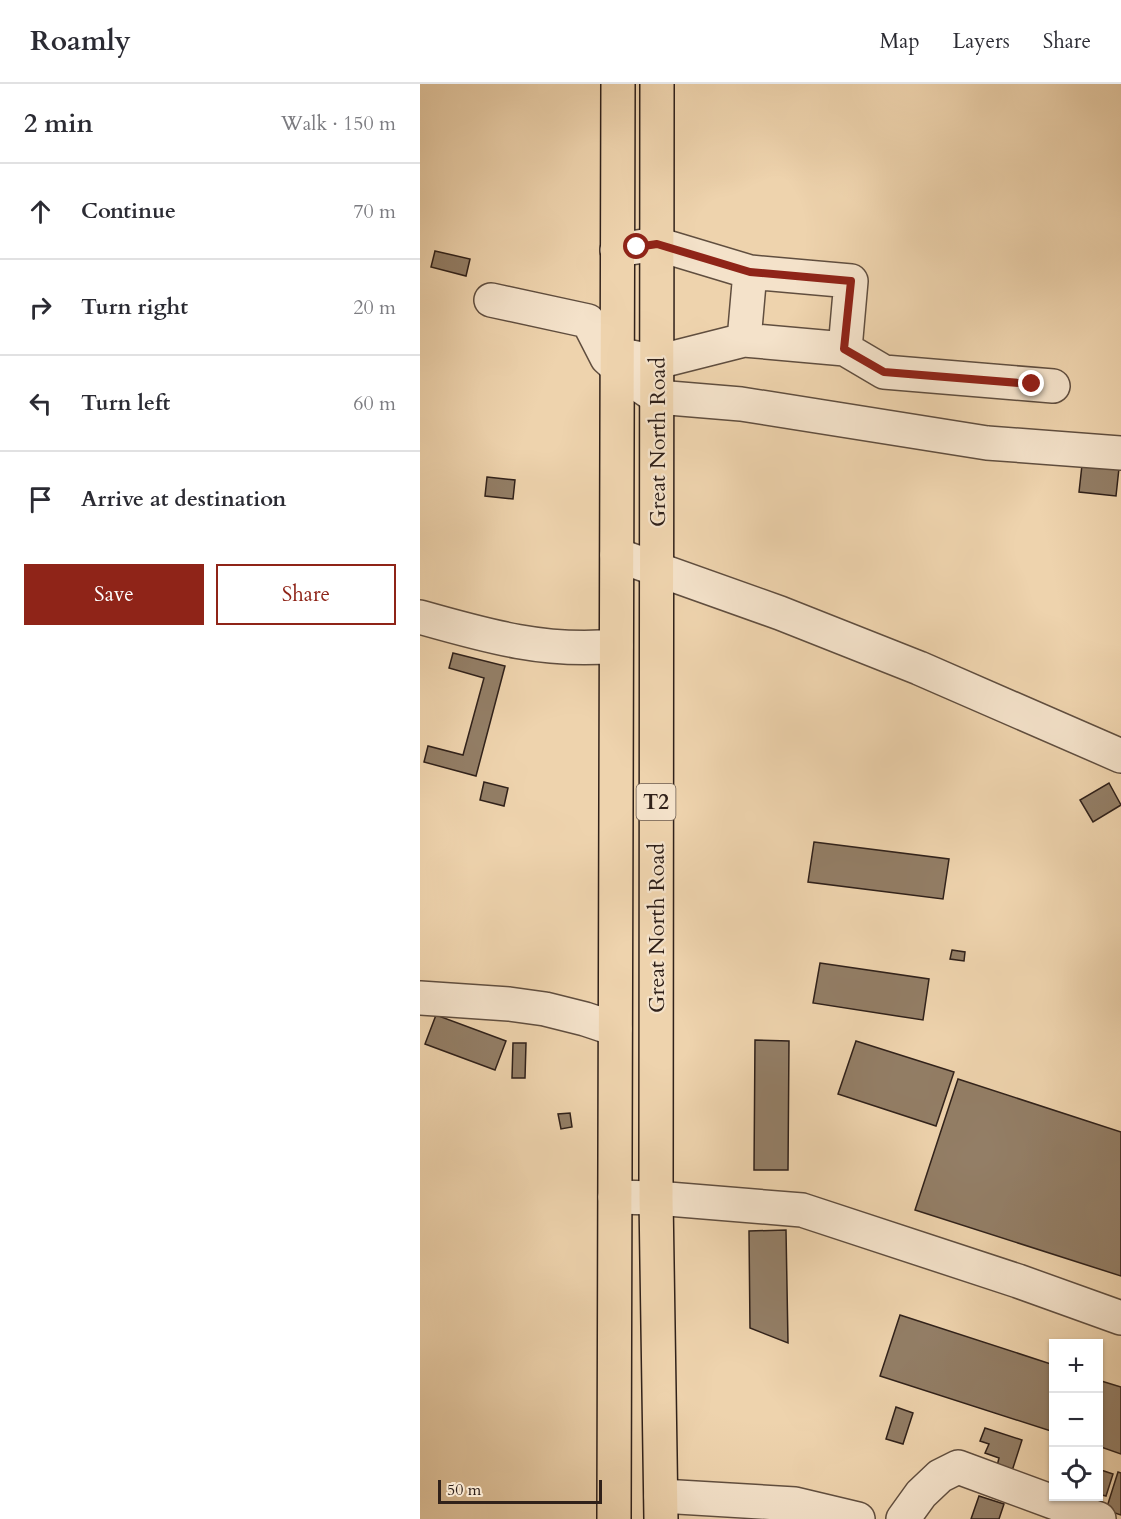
<!DOCTYPE html>
<meta charset="utf-8">
<style>
:root{--surface:#fff;--page:#f2f2f3;--text:#2b2b33;--muted:#7c7c81;--line:#e1e1e2;--accent:#8f2418}
body{margin:0;font-family:Cardo,serif;background:var(--page);color:var(--text)}
.controls{position:absolute;right:18px;bottom:18px;display:grid;overflow:hidden;border-radius:0px;box-shadow:0 2px 4px #0004}
.controls button{width:54px;height:54px;display:grid;place-items:center;padding:0;border:0;border-bottom:2px solid var(--line);background:var(--surface);color:var(--text);font:30px sans-serif}
.scale{position:absolute;left:18px;bottom:15px;width:164px;box-sizing:border-box;padding-left:6px;border:3px solid #30211a;border-top:0;font-size:16px;line-height:21px;white-space:nowrap;color:#30211a;-webkit-text-stroke:4px #f4e2ca;paint-order:stroke}
.stop{position:absolute;width:18px;height:18px;margin:-14px;border:4px solid #8f2418;border-radius:50%;background:#fff}
.stop.end{background:#8f2418;border-color:#fff;box-shadow:0 2px 6px #0008}
.list{margin:0;padding:0;list-style:none}
h2{display:flex;justify-content:space-between;align-items:center;height:78px;margin:0;padding:0 24px;font-size:26px}
h2 small{font-size:20px;font-weight:400;color:var(--muted)}
.list li{display:grid;grid-template-columns:39px 1fr auto;gap:18px;align-items:center;box-sizing:border-box;height:96px;padding:0 24px;border-top:2px solid var(--line)}
.list b{display:block;font-size:22px;white-space:nowrap}
.list em{font-size:20px;font-style:normal;color:var(--muted)}
.actions{display:flex;gap:12px;padding:18px 24px}
.actions a{flex:1;padding:14px 0;border:2px solid var(--accent);border-radius:0px;text-align:center;font-size:21px;color:var(--accent)}
.actions .main{background:var(--accent);color:#fff}
.icon{flex:none;width:33px;height:33px;fill:none;stroke:currentColor;stroke-width:2;stroke-linecap:round;stroke-linejoin:round}
.map{position:relative;flex:none;width:701px;height:1435px;overflow:hidden}
header{display:flex;align-items:center;gap:36px;box-sizing:border-box;height:84px;padding:0 30px;background:var(--surface);border-bottom:2px solid var(--line)}
header strong{font-size:28px}
nav{display:flex;gap:33px;margin-inline-start:auto;font-size:21px}
main{display:flex}
aside{flex:1;background:var(--surface)}
.map>svg:first-child{display:block}
.building{fill:#937e66;stroke:#30211a;stroke-width:1.5}
.lines{fill:none;stroke-linecap:round;stroke-linejoin:round}
.minor-casing{stroke:#604e3f;stroke-width:36}
.highway-casing{stroke:#30211a;stroke-width:36}
.minor{stroke:#f4e2ca;stroke-width:33}
.highway{stroke:#eed3ad;stroke-width:33}
.route{stroke:#8f2418;stroke-width:8}
.labels{text-anchor:middle;stroke-width:4.5;stroke-linejoin:round;paint-order:stroke}
.shield{fill:#f4e2ca;stroke:#6b5b4f;stroke-width:1.5}
.shield-label{font-size:21px;font-weight:bold;fill:#30211a}
.street-label{font-size:22px;fill:#30211a;stroke:#f4e2ca}
</style>
<header>
<strong>Roamly</strong>
<nav><a>Map</a><a>Layers</a><a>Share</a></nav>
</header>
<main>
<aside>
<h2>2 min<small>Walk · 150 m</small></h2>
<ul class="list">
<li><svg class="icon" aria-label="ahead" viewBox="0 0 24 24"><path d="M12 20V5M6 11l6-6 6 6"/></svg><div><b>Continue</b></div><em>70 m</em></li>
<li><svg class="icon" aria-label="right" viewBox="0 0 24 24"><path d="M7 20v-9h11M14 6l5 5-5 5"/></svg><div><b>Turn right</b></div><em>20 m</em></li>
<li><svg class="icon" aria-label="left" viewBox="0 0 24 24"><path d="M17 20v-9H6M10 6l-5 5 5 5"/></svg><div><b>Turn left</b></div><em>60 m</em></li>
<li><svg class="icon" aria-label="arrive" viewBox="0 0 24 24"><path d="M6 21V4h12l-3 4 3 4H6"/></svg><div><b>Arrive at destination</b></div></li>
</ul>
<div class="actions"><a class="main">Save</a><a>Share</a></div>
</aside>
<div class="map">
<svg width="701" height="1435" viewBox="0 0 701 1435">
<rect width="100%" height="100%" fill="#eed3ad"/>
<filter id="stains"><feTurbulence type="fractalNoise" baseFrequency=".00333" numOctaves="4"/><feColorMatrix values="0 0 0 0 .2 0 0 0 0 .09 0 0 0 0 .02 0 0 0 .5 -.17"/></filter>
<radialGradient id="worn" r=".72"><stop offset=".6" stop-color="#630" stop-opacity="0"/><stop offset="1" stop-color="#630" stop-opacity=".3"/></radialGradient>
<path class="building" d="M15,167L50,175L46,192L11,183Z
M662,381L699,384L696,412L659,408Z
M67,393L95,396L93,415L65,412Z
M33,569L85,582L56,692L4,678L8,662L43,671L64,594L29,584Z
M64,698L88,704L84,722L60,716Z
M689,699L701,721L673,738L660,716Z
M394,758L529,775L523,815L388,798Z
M532,866L545,868L544,877L530,875Z
M400,879L509,895L503,936L393,919Z
M16,931L86,957L75,986L5,960Z
M335,956L369,957L368,1086H334Z
M436,957L534,988L516,1042L418,1010Z
M93,959H106L105,994H92Z
M538,995L701,1048V1192L495,1126Z
M150,1029L152,1043L141,1045L138,1030Z
M366,1146L368,1259L330,1244L329,1147Z
M480,1231L634,1281V1348L460,1292Z
M678,1296L701,1303V1370L678,1362Z
M476,1323L493,1329L483,1360L466,1355Z
M565,1344L602,1356L592,1387L577,1382L579,1374L565,1369L569,1360L560,1357Z
M678,1385L693,1390L686,1412L678,1410Z
M698,1388L701,1389V1431L686,1426Z
M559,1412L584,1420L579,1435H551Z"/>
<g class="lines">
<defs>
<path id="minor" d="M197,166L237,160L330,188L324,256L237,278L211,273
M71,216L168,237L187,274L209,294L237,313L321,320L567,359L701,369
M324,256L425,265L431,197L330,188
M425,265L464,288L633,302
M197,471L360,529L499,584L701,672
M0,533C67,552 126,569 196,562
M0,914L89,920L125,925L165,935L195,945
M195,1113L236,1114L382,1126L598,1197L701,1234
M241,1412L375,1420L438,1435
M483,1435L501,1410L520,1392L538,1383L679,1435"/>
<path id="highway" d="M237,0L236,1114L241,1435
M194,1435L198,0"/>
</defs>
<use href="#minor" class="minor-casing"/>
<use href="#highway" class="highway-casing"/>
<use href="#minor" class="minor"/>
<use href="#highway" class="highway"/>
</g>
<g class="lines">
<path class="route" d="M217,163L237,160L330,188L431,197L424,265L464,288L612,300"/>
</g>
<g class="labels">
<rect class="shield" x="216.5" y="700" width="39" height="36" rx="4.5"/>
<g class="shield-label">
<text x="236" y="725">T2</text>
</g>
<g class="street-label">
<text transform="translate(237 358) rotate(-90)" y="8">Great North Road</text>
<text transform="translate(236 844) rotate(-90)" y="8">Great North Road</text>
</g>
</g>
<rect width="100%" height="100%" filter="url(#stains)"/>
<rect width="100%" height="100%" fill="url(#worn)"/>
</svg>
<div class="controls">
<button>+</button>
<button>−</button>
<button><svg class="icon" aria-label="locate" viewBox="0 0 24 24"><circle cx="12" cy="12" r="6"/><path d="M12 2v4M12 18v4M2 12h4M18 12h4"/></svg></button>
</div>
<div class="scale">50 m</div>
<div class="stop" style="left:217px;top:163px"></div>
<div class="stop end" style="left:612px;top:300px"></div>
</div>
</main>
